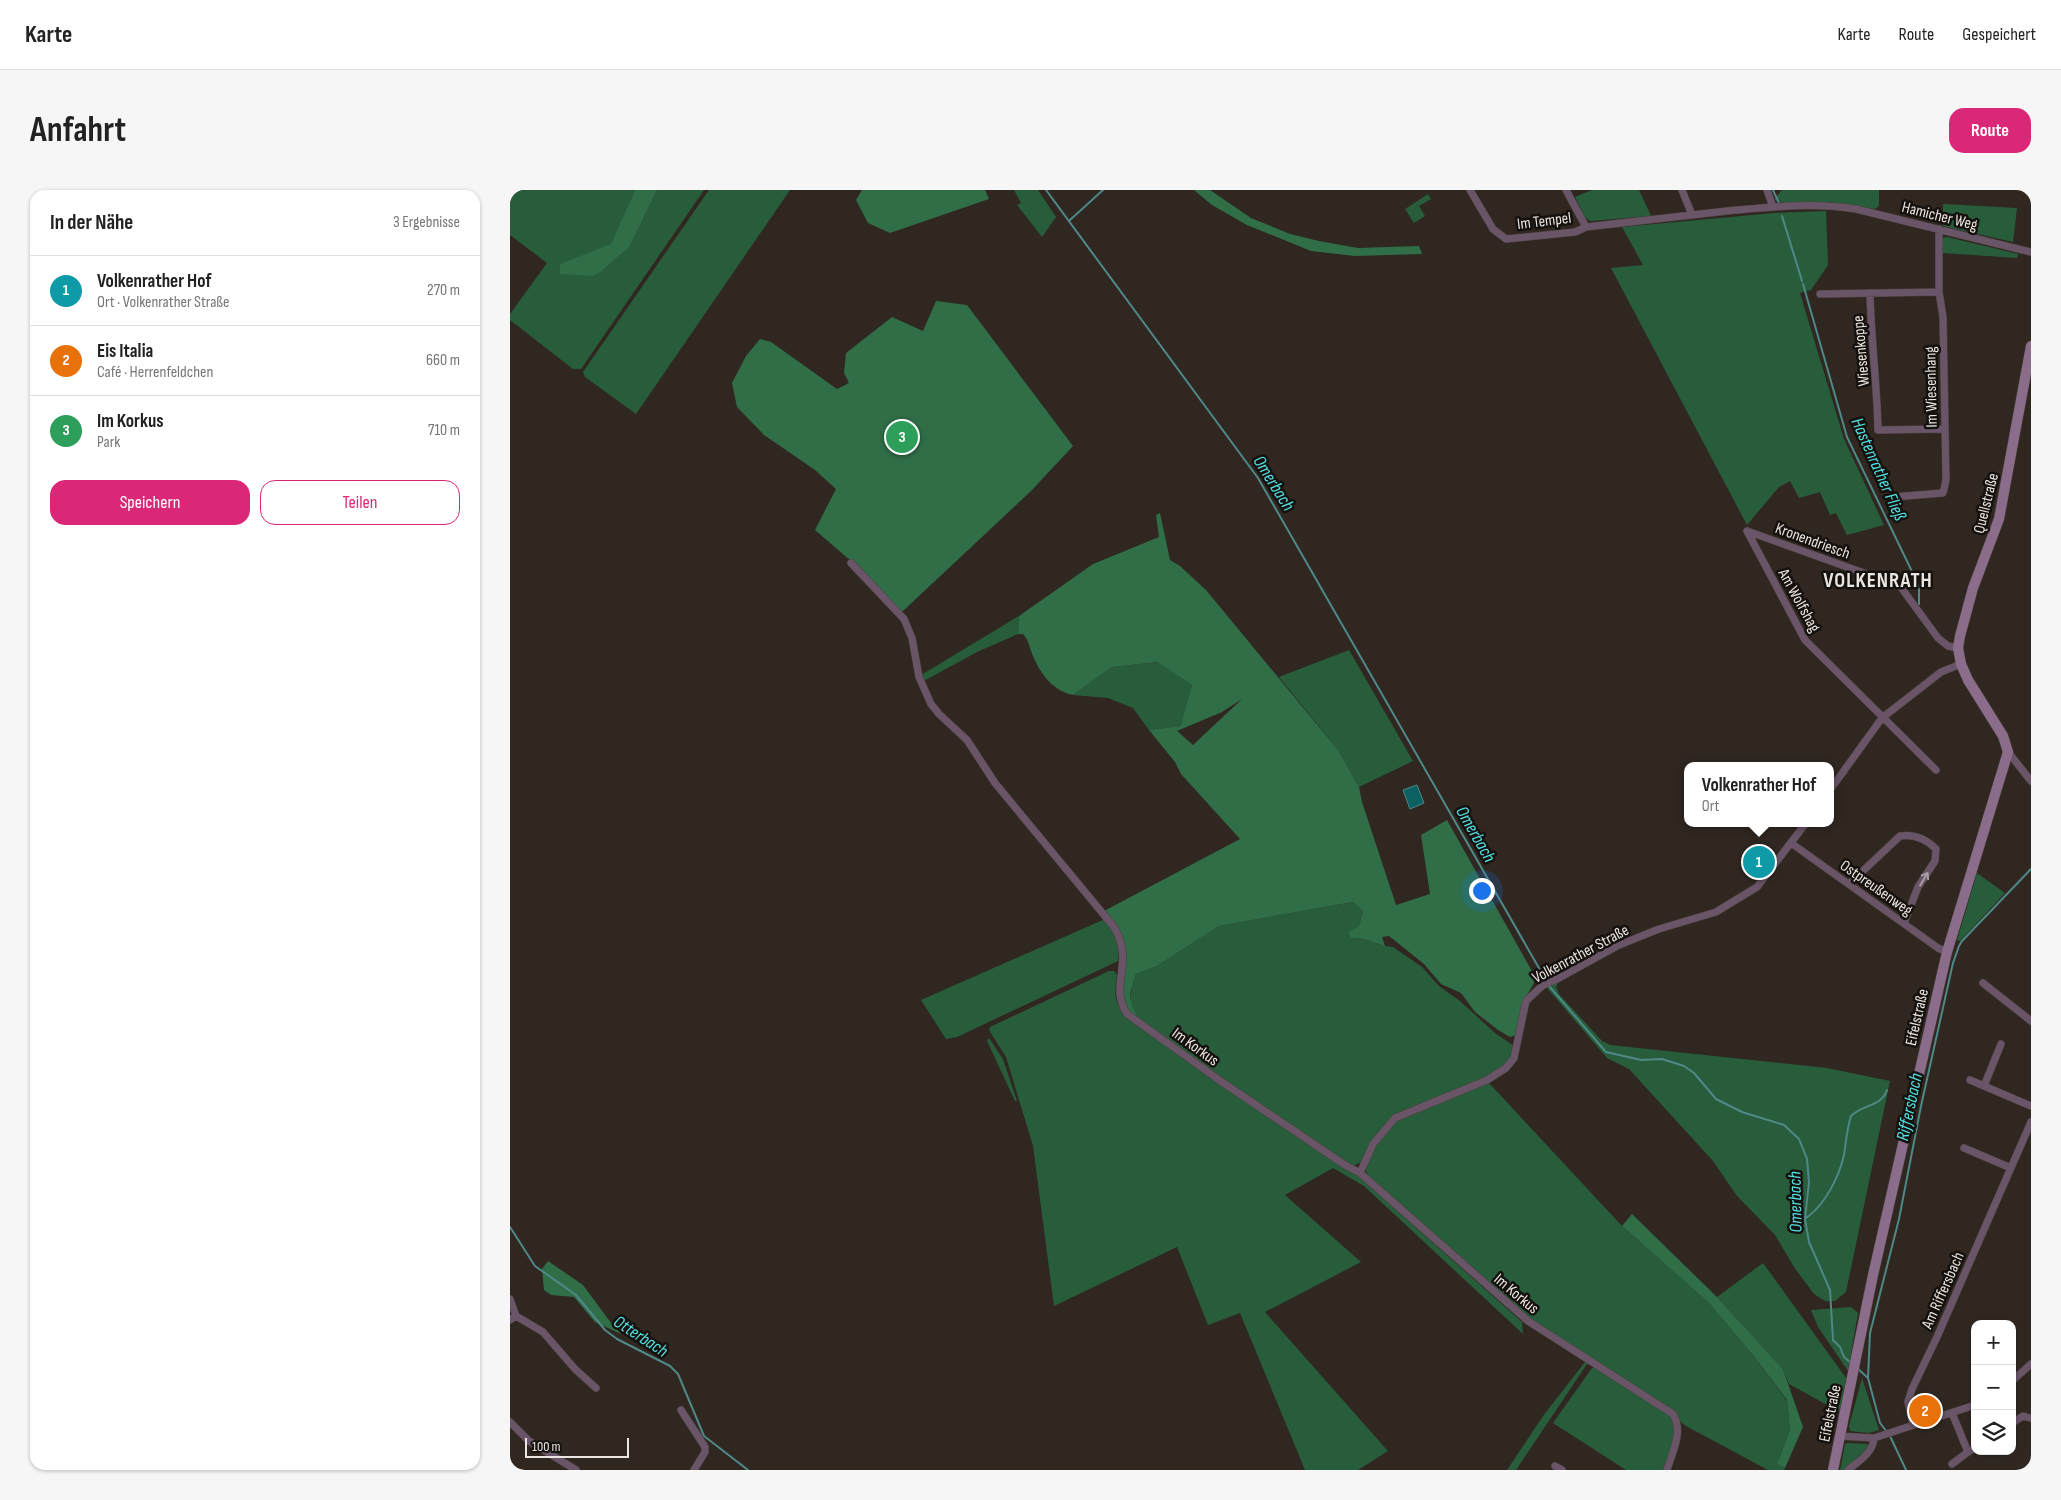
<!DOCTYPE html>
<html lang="de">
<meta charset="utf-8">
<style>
:root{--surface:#fff;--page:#f6f6f6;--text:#222;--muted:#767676;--line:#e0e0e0;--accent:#db2777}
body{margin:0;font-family:"Sofia Sans Condensed",sans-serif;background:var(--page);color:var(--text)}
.controls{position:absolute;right:15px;bottom:15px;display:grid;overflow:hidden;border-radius:10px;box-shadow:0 1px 4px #0004}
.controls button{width:45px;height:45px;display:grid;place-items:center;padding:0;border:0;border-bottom:1px solid var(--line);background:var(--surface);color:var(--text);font:25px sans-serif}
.scale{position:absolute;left:15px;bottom:12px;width:104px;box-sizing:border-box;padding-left:5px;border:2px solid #ebe5e1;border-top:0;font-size:14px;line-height:18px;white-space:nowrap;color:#ebe5e1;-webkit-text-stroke:4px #15110e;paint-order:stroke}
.you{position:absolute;left:971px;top:700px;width:18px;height:18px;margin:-12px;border:4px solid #fff;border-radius:50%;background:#1a73e8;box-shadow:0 0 0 8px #1a73e833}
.badge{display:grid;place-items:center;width:32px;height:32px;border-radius:50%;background:var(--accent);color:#fff;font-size:16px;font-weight:700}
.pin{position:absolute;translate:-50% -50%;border:2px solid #fff;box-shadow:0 1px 5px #0006}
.popup{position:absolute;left:1174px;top:572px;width:150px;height:65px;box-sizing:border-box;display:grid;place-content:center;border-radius:10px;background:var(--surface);filter:drop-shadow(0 1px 4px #0005);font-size:16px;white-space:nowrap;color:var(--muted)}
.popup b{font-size:19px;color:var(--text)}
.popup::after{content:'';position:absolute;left:50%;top:100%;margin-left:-10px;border:10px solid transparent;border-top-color:var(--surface)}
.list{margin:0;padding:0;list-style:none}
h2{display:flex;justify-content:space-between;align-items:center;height:65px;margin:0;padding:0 20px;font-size:21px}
h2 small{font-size:16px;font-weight:400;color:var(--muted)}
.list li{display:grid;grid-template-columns:32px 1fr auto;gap:15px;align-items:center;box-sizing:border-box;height:70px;padding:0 20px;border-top:1px solid var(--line)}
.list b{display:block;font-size:19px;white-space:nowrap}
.list p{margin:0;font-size:16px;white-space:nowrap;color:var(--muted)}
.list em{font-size:16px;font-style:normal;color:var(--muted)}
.actions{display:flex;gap:10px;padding:15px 20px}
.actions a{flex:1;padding:11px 0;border:1px solid var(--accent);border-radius:15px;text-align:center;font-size:18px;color:var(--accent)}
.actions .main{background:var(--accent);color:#fff}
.icon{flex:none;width:28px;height:28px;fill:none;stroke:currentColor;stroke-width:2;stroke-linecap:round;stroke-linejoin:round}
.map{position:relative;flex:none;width:1521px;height:1280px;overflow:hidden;border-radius:15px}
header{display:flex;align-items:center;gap:30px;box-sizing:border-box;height:70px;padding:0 25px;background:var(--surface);border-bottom:1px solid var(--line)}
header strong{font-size:24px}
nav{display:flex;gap:28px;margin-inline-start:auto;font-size:18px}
.intro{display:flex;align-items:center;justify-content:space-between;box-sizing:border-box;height:120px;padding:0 30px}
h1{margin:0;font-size:35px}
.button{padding:12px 22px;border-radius:15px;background:var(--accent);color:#fff;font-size:18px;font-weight:700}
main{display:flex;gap:30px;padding:0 30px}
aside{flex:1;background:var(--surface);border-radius:15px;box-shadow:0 1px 4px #0004}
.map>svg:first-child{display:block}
.green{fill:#285d3b}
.forest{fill:#306e47;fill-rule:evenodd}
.water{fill:#0c6062;stroke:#4f8888}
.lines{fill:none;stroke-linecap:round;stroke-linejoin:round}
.stream{stroke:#4f8888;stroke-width:2}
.minor-casing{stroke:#4a423c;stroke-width:8}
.secondary-casing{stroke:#4a423c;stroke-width:11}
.minor{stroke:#695468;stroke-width:7}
.secondary{stroke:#8c6c8b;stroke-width:10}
.oneway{stroke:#aa9ca4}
.labels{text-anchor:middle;stroke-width:5;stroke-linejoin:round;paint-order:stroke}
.street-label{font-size:16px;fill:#ebe5e1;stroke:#15110e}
.water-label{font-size:18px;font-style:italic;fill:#52e1e4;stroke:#15110e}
.district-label{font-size:21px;font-weight:bold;letter-spacing:1px;fill:#ebe5e1;stroke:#15110e}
</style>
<header>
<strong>Karte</strong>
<nav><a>Karte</a><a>Route</a><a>Gespeichert</a></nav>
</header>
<div class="intro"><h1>Anfahrt</h1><a class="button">Route</a></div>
<main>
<aside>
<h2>In der Nähe<small>3 Ergebnisse</small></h2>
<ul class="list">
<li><span class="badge" style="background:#0f9aa8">1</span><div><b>Volkenrather Hof</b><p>Ort · Volkenrather Straße</p></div><em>270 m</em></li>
<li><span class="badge" style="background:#e8710a">2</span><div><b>Eis Italia</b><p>Café · Herrenfeldchen</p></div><em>660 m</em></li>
<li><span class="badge" style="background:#2e9e5b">3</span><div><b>Im Korkus</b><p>Park</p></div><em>710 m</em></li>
</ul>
<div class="actions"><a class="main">Speichern</a><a>Teilen</a></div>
</aside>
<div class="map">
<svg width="1521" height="1280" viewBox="0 0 1521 1280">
<rect width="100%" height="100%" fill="#302721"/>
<path class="green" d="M0,0H125L101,55L50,74L120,56L147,0H194L71,179H63L0,130V124L37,73L0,45Z
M199,0H280L126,224L75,187L73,182Z
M504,0H528L546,27L532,47L507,15L511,13Z
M1082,0H1129L1141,26L1080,31L1075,27L1065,7Z
M1272,0H1369V16L1365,19L1319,12H1271L1265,10V8Z
M918,4L921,9L909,16L915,26L904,33L895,19Z
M1433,14L1507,18L1503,52L1433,36Z
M1316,21L1318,75L1301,100L1290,103L1334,249L1374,335L1337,345L1326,323L1320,325L1310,302L1289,308L1280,291L1269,297L1237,335L1101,78L1133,75L1112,37L1264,23Z
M1437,47L1508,64L1507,68L1433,63V48Z
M509,426L508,444L467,462L412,492L411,485Z
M839,460L903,571L849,597L828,560L769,487Z
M649,472L682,495L672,536L639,540L623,518L598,508L563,505L602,477Z
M1467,683L1495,703L1450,751L1447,750Z
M843,712L853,721L849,736L841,748L854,749L875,756L883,757L912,777L929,796L950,811L985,843L1004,856L1002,867L994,876L976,887L901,919L860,953L851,972L843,976L713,889L630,830L620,813L622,796L626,784L647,776L709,736Z
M595,729C604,743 610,754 608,771L447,847L436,849L411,810Z
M599,781H604L607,785C605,804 603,810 615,826L848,986L1012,1132L1013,1144L854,996L823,978L775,1005L851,1072L755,1122L878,1261L848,1280H795L730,1123L698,1135L667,1057L544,1116L523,956L496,867L479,840L480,837Z
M1049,791L1046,797L1049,804L1092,851L1100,855L1317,878L1380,891L1336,1102L1325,1111H1315L1304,1104L1284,1077L1265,1045L1227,1006L1203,971L1119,879L1097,868L1038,799V796Z
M479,848L493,869L507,911H505L477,851Z
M978,892L1112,1036L1199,1113L1242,1164L1277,1211L1280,1240L1267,1274L1275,1278L1274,1280H1258L1176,1236L1171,1232L1165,1223L1017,1127L860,989L856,981C859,960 872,942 889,929Z
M1253,1073L1336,1188L1330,1222L1279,1194L1273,1179L1207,1107Z
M1341,1117L1348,1123L1338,1181L1308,1137L1301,1120Z
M1074,1169L1077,1174L1006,1280H997L1033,1226L1075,1172Z
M1089,1177L1158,1223L1164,1231L1167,1241L1155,1280H1116L1043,1233L1082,1178Z
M1352,1188L1369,1240L1359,1243L1340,1241L1339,1236Z
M1337,1253L1357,1254L1359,1257L1334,1280H1330L1335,1254Z"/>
<path class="forest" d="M125,0H147L120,56L90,82L82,86L50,84V74L101,54Z
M352,0H475L479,9L380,43L358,33L346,10Z
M684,0H700L741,28L780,44L809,51L848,58L909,56L912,64L845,66L801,61L737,35L702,15Z
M426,111L457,115L563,256L521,301L393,421H389L341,371L305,340L326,299L305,280L254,245L227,217L222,193L236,166L250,149L261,152L327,199L339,193L334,183L336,163L382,127L413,141Z
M650,323L660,370L670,376L696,400L828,560L849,597L852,612L886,715L920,704L911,645L937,630L1023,783L1024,793L1014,810L1006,845L1000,847L988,840L965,822L951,803L931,794L914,774L879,746L872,747L875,756L854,749L841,748L838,743L849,736L853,721L843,712L709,736L647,776L626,784C618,807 618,810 630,830L619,821L614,813L612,805L614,759L594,721L730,649L671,584L665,572L639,540L671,536L682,495L648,472L602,477L563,505C541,500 529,482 521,461C519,455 518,449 513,444H508L509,426L583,374L649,347L646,325ZM732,509L683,555L667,541L712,522Z
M1122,1024L1207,1107L1273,1179L1293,1237L1275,1278L1267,1274L1280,1240L1277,1210L1242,1164L1199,1113L1112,1036Z
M38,1071L73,1095L101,1133L111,1144L85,1132L64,1107L41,1105L34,1100L32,1079Z"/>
<path class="water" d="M907,595L914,613L900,619L893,600Z"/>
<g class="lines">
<path class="stream" d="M536,0L748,288L1037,792
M1263,0L1269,13
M1272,26L1292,91
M560,30L593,0
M1293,94L1337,247L1409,396V414
M1039,796L1096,862L1131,870L1152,869L1174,876L1184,883L1206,909L1232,922L1274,935L1289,949L1297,969L1299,992L1295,1029L1299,1052L1320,1100L1323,1150L1330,1157L1334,1167L1342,1174
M1296,1028C1315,1015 1329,987 1334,965C1336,952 1337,938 1341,926C1353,914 1371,917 1377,900
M0,1037L25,1076L66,1105L95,1140L107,1149L160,1176L168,1184L194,1246L238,1280
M1347,1178L1358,1188L1370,1233L1377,1242
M1358,1188L1360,1143L1389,1029L1411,916L1443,773L1449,756L1452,751L1521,679
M1380,1246L1396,1280"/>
<defs>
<path id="minor" d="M960,0L983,39L996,49L1065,42L1076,37C1123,32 1170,26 1217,21C1260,17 1302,12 1346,19L1521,62
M1056,0L1076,37
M1172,0L1182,25
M1257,0L1263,17
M1360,103C1361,149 1367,194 1368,240L1435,239
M1310,104L1429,102
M1383,307L1433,303L1436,290L1433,127L1429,102V39
M1237,341L1295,450L1426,580
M1237,341L1390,396L1428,448L1438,456L1448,458
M341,373L394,429L402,448L409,487L421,514L429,524L457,550L485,593L604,737C608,744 611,751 612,759C616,783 602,800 617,824L712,892L835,975L850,983L1018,1131L1163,1224C1174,1242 1162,1262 1157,1280
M1498,562L1521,591
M1320,600L1372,528L1431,482L1451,474
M1281,653L1428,758L1437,762
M1339,694L1390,646C1404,644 1416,649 1426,659L1425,671L1408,697L1394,733
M1473,793L1521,831
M1460,890L1521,916
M1474,896L1491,854
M1454,958L1501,978
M850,983L863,954L885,928L977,890L996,878L1004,868L1016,811L1032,796L1049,788L1109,755L1149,739L1206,722L1247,697L1296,633
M0,1109L6,1126
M0,1130L6,1126L33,1142L65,1179L86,1198
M1502,1191L1521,1174
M171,1220L195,1257V1262L184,1280
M1442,1223L1458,1262L1465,1258
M0,1232L19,1251L66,1280
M1502,1233L1513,1226L1520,1228
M1403,1235L1398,1212L1402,1199L1427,1147L1521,932
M1329,1246L1364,1248L1465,1215
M1442,1274L1458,1262
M1045,1276L1052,1280
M1338,1280C1349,1271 1363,1263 1364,1248"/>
<path id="secondary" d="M1323,1280L1363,1085L1437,762L1498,562L1493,546L1458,490L1451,474L1448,458L1450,446L1463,398L1489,329L1521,156"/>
</defs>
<use href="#minor" class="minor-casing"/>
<use href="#secondary" class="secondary-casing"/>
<use href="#minor" class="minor"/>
<use href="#secondary" class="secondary"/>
</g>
<defs><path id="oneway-shaft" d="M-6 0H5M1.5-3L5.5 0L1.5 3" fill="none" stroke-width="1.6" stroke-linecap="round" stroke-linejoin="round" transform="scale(1.25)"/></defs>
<use class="oneway" href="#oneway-shaft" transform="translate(1414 689) rotate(-59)"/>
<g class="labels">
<g class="street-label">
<text transform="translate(1430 25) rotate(14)" y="6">Hamicher Weg</text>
<text transform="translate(1034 30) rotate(-7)" y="6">Im Tempel</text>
<text transform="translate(1350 161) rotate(-95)" y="6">Wiesenkoppe</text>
<text transform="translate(1420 197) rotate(-91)" y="6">Im Wiesenhang</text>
<text transform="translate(1475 313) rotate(-76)" y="6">Quellstraße</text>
<text transform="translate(1303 350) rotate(20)" y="6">Kronendriesch</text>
<text transform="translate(1290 410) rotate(61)" y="6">Am Wolfshag</text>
<text transform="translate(1367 697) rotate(35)" y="6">Ostpreußenweg</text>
<text transform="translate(1070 763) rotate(-28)" y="6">Volkenrather Straße</text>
<text transform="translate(1406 827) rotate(-77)" y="6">Eifelstraße</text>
<text transform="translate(686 856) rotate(36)" y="6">Im Korkus</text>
<text transform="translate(1432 1100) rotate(-66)" y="6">Am Riffersbach</text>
<text transform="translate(1007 1103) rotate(40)" y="6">Im Korkus</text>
<text transform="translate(1319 1223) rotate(-78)" y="6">Eifelstraße</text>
</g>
<g class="water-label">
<text transform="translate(1369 279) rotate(66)" y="6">Hastenrather Fließ</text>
<text transform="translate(764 293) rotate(58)" y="6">Omerbach</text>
<text transform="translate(966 644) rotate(60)" y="6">Omerbach</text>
<text transform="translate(1399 917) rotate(-78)" y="6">Riffersbach</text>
<text transform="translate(1285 1012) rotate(-91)" y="6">Omerbach</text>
<text transform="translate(131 1146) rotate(33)" y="6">Otterbach</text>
</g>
<g class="district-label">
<text x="1368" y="397">VOLKENRATH</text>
</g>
</g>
</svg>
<div class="controls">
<button>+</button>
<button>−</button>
<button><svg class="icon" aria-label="layers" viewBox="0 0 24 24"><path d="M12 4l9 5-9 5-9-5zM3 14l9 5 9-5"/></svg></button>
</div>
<div class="scale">100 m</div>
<div class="you"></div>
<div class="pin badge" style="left:1249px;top:672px;background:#0f9aa8">1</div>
<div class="popup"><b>Volkenrather Hof</b>Ort</div>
<div class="pin badge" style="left:1415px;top:1221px;background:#e8710a">2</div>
<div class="pin badge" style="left:392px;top:247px;background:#2e9e5b">3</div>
</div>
</main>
